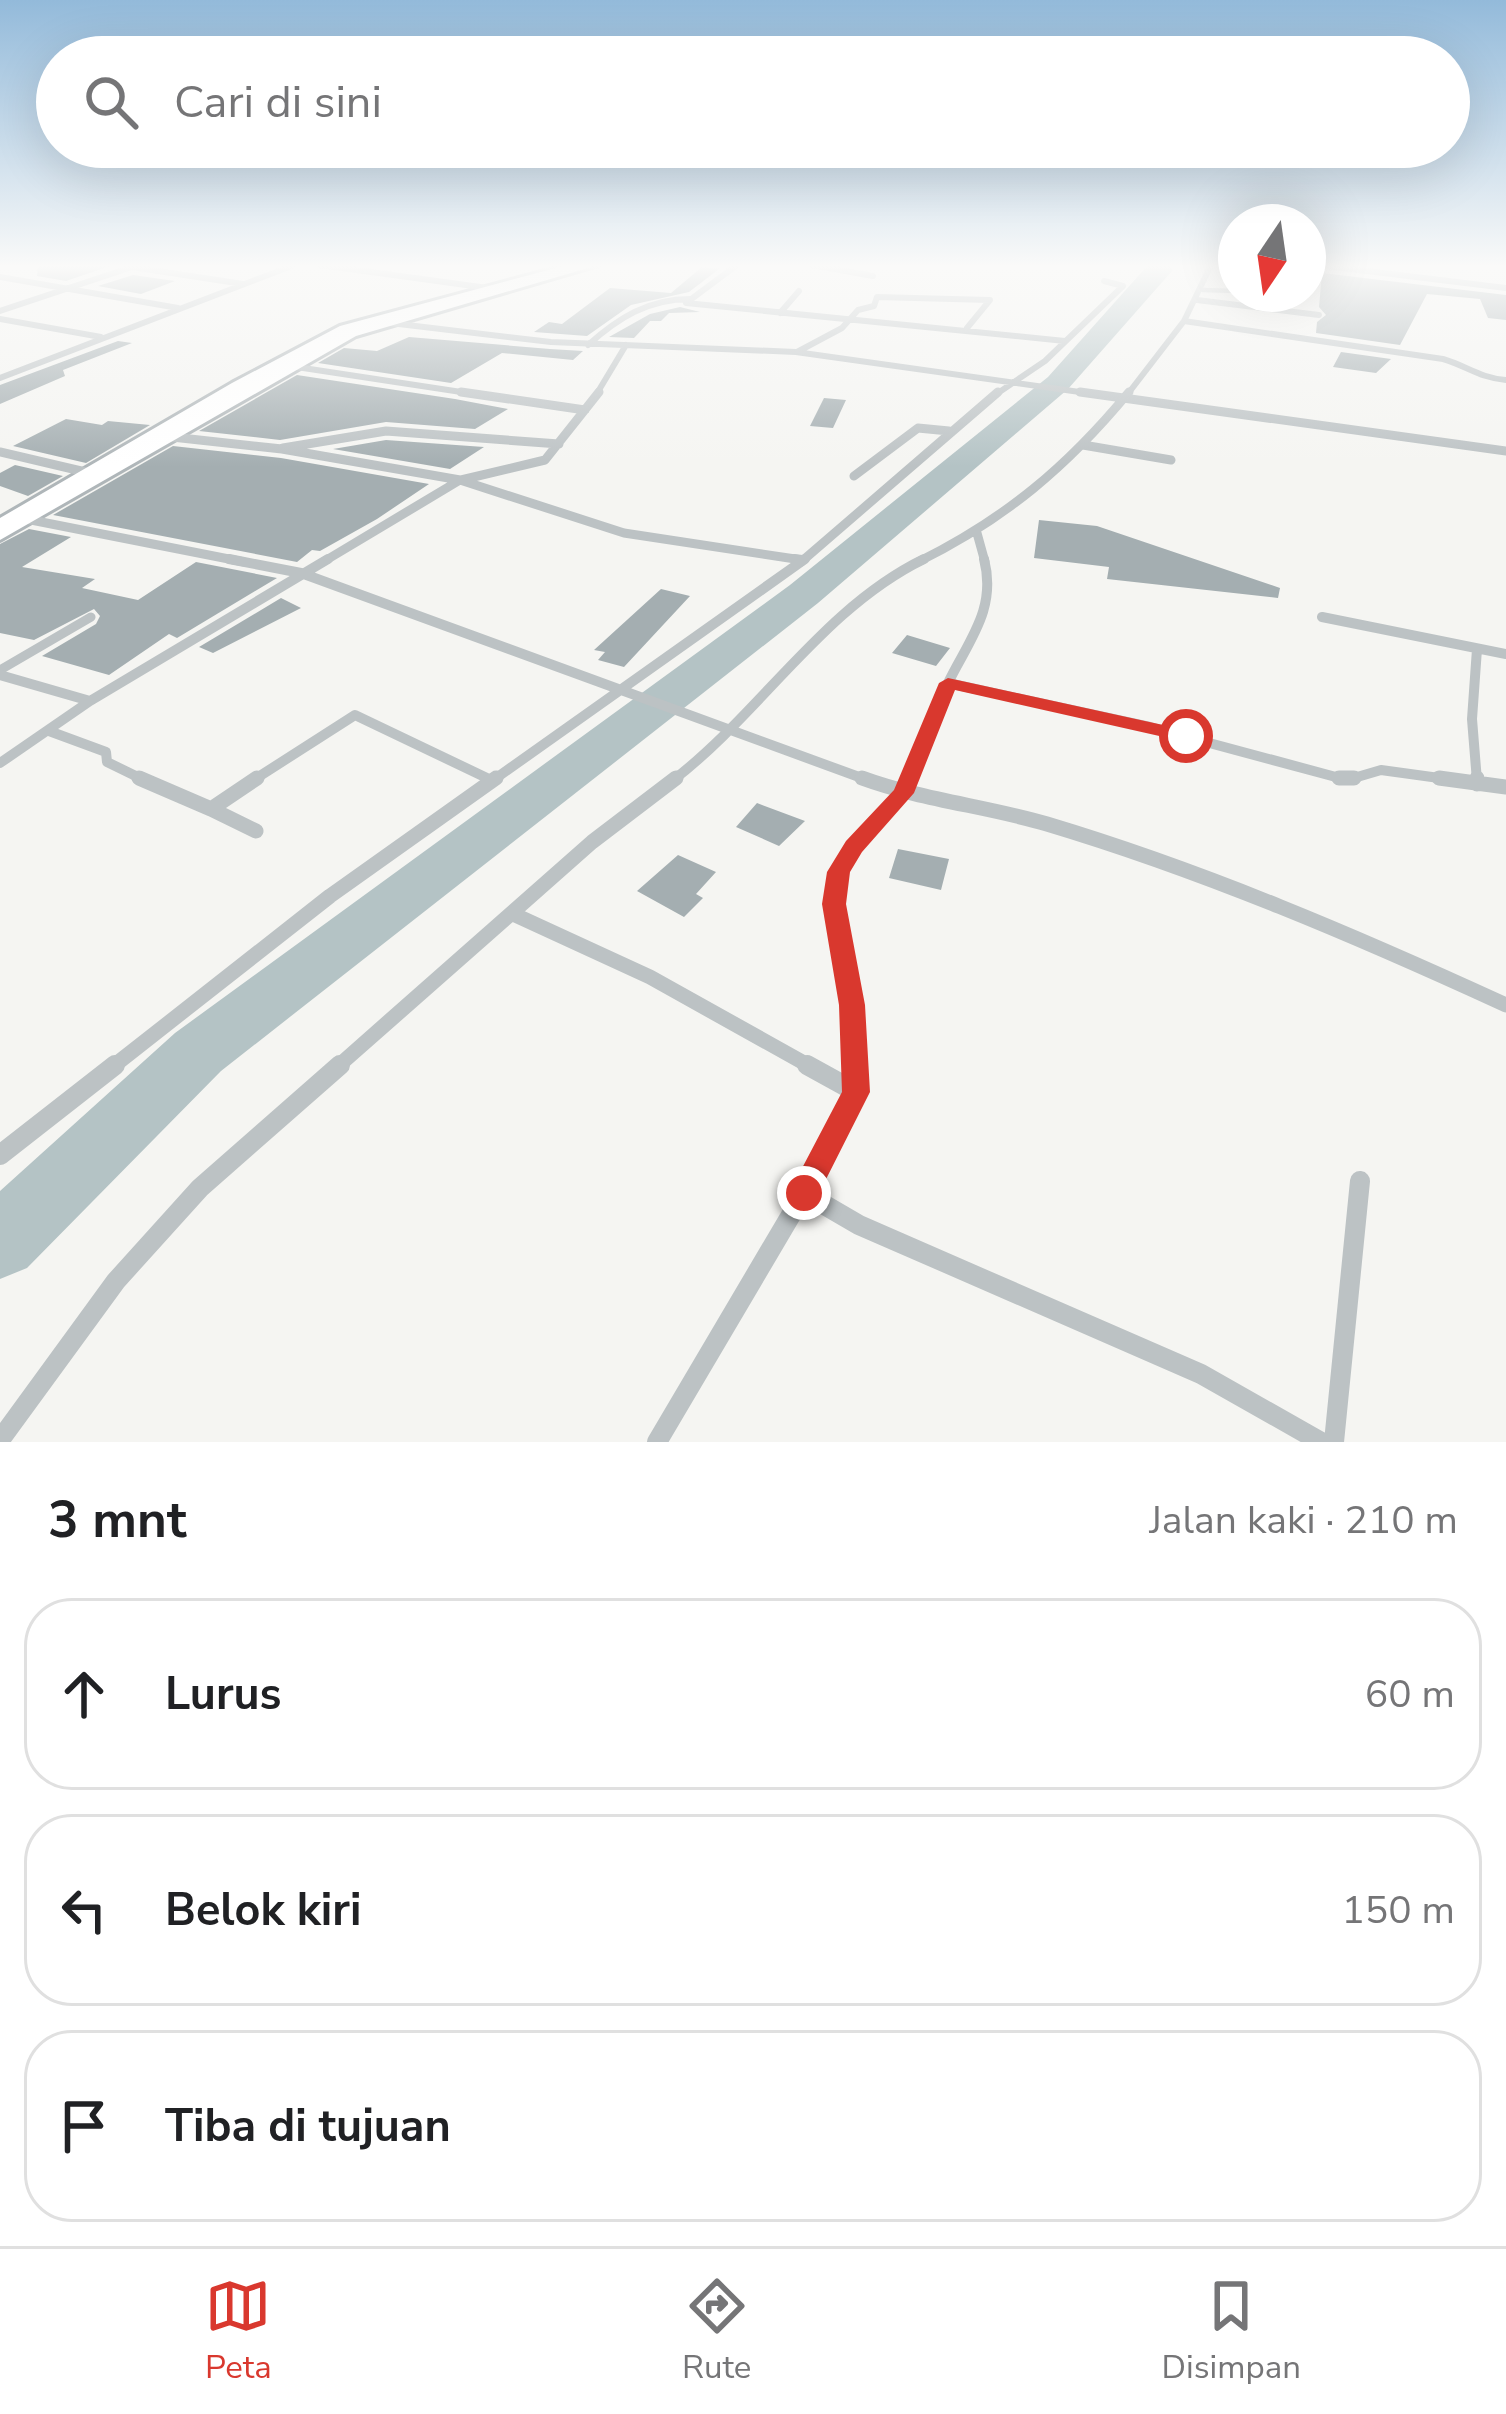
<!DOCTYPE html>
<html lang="id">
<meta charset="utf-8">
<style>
:root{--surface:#fff;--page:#f2f2f2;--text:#202124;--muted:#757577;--line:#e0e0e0;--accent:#d9382e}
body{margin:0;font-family:"Nunito Sans",sans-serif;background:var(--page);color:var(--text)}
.compass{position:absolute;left:1218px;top:204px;width:108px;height:108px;border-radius:50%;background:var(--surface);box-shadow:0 12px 48px #0002;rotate:193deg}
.stop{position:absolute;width:36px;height:36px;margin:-27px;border:9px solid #d9382e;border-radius:50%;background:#fff}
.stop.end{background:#d9382e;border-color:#fff;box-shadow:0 3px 12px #0008}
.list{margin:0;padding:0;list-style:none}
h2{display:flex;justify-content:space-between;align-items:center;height:156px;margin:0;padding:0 48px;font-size:51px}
h2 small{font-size:39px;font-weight:400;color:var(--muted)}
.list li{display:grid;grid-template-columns:78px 1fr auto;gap:36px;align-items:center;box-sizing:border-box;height:192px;margin:0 24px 24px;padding:0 24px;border:3px solid var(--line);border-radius:48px}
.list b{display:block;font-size:45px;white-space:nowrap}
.list em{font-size:39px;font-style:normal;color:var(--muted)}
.icon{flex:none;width:66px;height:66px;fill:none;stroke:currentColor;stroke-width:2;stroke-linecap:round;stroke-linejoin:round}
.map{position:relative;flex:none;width:1506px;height:1442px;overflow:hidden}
.search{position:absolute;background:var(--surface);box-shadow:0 12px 48px #0002;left:36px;right:36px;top:36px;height:132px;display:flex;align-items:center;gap:30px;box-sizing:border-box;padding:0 42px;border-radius:66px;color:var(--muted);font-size:45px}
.sheet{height:804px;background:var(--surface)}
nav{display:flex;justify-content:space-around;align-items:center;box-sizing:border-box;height:168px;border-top:3px solid var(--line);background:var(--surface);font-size:33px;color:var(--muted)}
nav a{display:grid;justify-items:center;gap:6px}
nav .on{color:var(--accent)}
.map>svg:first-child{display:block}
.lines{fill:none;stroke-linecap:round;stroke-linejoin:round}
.river{fill:#b4c3c5;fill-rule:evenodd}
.building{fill:#a4aeb1}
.secondary-casing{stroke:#afb6b9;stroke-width:6}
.lane-far1{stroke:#bcc2c4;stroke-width:4.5}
.lane{stroke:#bcc2c4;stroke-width:9}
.street-far4{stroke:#bcc2c4;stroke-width:6}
.street-far3{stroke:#bcc2c4;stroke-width:9}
.street-far2{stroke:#bcc2c4;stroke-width:10}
.street-far1{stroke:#bcc2c4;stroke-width:15}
.street{stroke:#bcc2c4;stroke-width:20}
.secondary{fill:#fff;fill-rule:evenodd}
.route{fill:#d9382e}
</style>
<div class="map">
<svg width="1506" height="1442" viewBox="0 0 1506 1442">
<rect width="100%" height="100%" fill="#f5f5f2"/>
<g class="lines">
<path class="river" d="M1148,265H1170L1172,271L1068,389L818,603L221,1071L27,1268L0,1279V1191L175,1033L790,585L1048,377Z"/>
</g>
<path class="building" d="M38,265H113L66,281L37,276Z
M702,267L719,269L689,292L631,305L587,336L534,332L549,322L562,324L610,288L671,293Z
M1322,273L1506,295V320L1488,318L1480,299L1427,294L1400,345L1316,333L1317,322L1326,315L1319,307Z
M133,275L175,281L141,294L98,286Z
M680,307L700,312L669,313L661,321H650L634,338L609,337L650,314Z
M409,337L550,349L583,351L573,360L502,353L451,383L318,363L344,348L377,351Z
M118,341L132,343L63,370L65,376L0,404V385Z
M1341,352L1391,359L1376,373L1333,367Z
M297,375L455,399L508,409L475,429L386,422L280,440L199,431Z
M824,398L846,400L833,428L810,426Z
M66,419L102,425L108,421L150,425L86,463L13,446Z
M386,440L484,447L450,469L333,449Z
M173,446L281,458L429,484L377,519L320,551L312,550L297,562L53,515Z
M15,465L63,476L28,496L0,486V473Z
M1039,520L1097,526L1280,588L1278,598L1107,579L1109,567L1034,558Z
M29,529L71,537L22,567L95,579L82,588L138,600L196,562L277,578L177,638L169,634L109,675L42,656L96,624L100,616L94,609L34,640L0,633V544Z
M661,589L690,596L624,667L598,660L605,652L594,650Z
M281,598L301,608L213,653L199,647Z
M907,635L950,648L936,666L892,653Z
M757,803L805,821L779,846L736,827Z
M898,849L949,859L941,890L889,878Z
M678,855L716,872L696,894L703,898L684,917L637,891Z"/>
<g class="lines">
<defs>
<path id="secondary" d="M567,265H598L356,336L0,540V518L232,383L340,326Z"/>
</defs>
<use href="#secondary" class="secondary-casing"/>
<path class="lane-far1" d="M1203,290L1236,291"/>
<path class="lane" d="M0,670L91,617"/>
<path class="street-far4" d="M320,265L495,289
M737,265L686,303L1065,341
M812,265L873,276
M1318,265L1506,288
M132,267L243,284
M0,277L178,308
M1197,300L1319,315
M0,311L138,265
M780,313L799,291
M0,319L101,337
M1184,321L1443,359C1467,366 1480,378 1506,380
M382,322L551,342L796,352L1101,395
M588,345C618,318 648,299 690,299
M797,352L842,328L858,310L874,306L877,297L990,300L967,328
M290,366L481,395
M0,378L294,265
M596,395L626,345
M995,395L1045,361L1123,286L1104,281
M1127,395L1184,321L1211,265"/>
<path class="street-far3" d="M461,392L585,410
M1080,392L1506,451
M163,436L282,449L460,480L323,562
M1083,445L1171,460
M283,448L386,431L559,444
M0,452L94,474
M854,476L918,428L949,431
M460,480L624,533L802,560
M461,480L545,460L599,392
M21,518L244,562
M977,533L985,562
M801,562L998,392
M918,562C1005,519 1067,467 1129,392"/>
<path class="street-far2" d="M229,559L301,573L870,781
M794,559L802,560
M1322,617L1506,654
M0,675L90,701L0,763
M948,683L1150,727L1347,780L1381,770L1461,781
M90,701L328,559
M49,731L106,752L107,762L146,781
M252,781L355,715L489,779
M492,781L805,559
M672,781C760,714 823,608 924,559
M908,781C921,748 933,714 948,683C969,640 997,609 984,559
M1477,781L1472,719L1477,649"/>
<path class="street-far1" d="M139,778L211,809L257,778
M862,778C922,800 986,806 1047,824C1204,871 1358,937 1506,1005
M1339,778H1354
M1439,778L1506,787
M1477,778V784
M211,809L256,831
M513,914L650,977L813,1068
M111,1068L330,896L496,778
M336,1068L592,842L676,778
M855,1068C854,1046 854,1024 852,1003C846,962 825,914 838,874C850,835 894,815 909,778"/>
<path class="street" d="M807,1065L856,1092
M855,1065L856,1092L804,1193L859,1225L1201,1374L1321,1442
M0,1155L115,1065
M0,1440L116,1281L200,1188L340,1065
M657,1442L804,1193
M1334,1442L1360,1181"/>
<use href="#secondary" class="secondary"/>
</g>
<linearGradient id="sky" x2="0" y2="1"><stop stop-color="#93bada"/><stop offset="0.57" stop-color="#fafaf9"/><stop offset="1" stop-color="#fafaf9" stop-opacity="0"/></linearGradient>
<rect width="1506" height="467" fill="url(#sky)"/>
<path class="route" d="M948,678L1186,730L1196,736L1186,742L955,690L914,793L862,852L850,872L846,904L865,1005L870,1092L814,1203L804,1207L793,1203L789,1193L842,1092L839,1005L822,904L827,872L846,841L894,790L939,683Z"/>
</svg>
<svg class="compass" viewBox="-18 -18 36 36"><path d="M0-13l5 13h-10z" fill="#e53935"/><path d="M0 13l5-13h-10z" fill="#757577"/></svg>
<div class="stop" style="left:1186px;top:736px"></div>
<div class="stop end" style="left:804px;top:1193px"></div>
<div class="search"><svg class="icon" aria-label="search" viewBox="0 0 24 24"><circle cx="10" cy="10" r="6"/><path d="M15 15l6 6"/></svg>Cari di sini</div>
</div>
<section class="sheet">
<h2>3 mnt<small>Jalan kaki · 210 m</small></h2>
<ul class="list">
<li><svg class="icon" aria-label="ahead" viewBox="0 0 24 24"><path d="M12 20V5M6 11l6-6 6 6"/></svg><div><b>Lurus</b></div><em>60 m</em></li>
<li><svg class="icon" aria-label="left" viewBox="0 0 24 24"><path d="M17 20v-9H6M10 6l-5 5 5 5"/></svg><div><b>Belok kiri</b></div><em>150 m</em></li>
<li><svg class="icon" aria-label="arrive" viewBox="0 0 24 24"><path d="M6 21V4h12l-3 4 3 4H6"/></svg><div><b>Tiba di tujuan</b></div></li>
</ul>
</section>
<nav>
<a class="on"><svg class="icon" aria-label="map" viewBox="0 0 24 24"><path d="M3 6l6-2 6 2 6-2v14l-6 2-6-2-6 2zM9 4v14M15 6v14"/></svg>Peta</a>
<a><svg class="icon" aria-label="directions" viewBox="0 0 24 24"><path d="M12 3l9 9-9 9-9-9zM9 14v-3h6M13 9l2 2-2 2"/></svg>Rute</a>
<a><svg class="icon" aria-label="saved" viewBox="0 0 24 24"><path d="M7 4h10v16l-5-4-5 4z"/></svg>Disimpan</a>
</nav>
